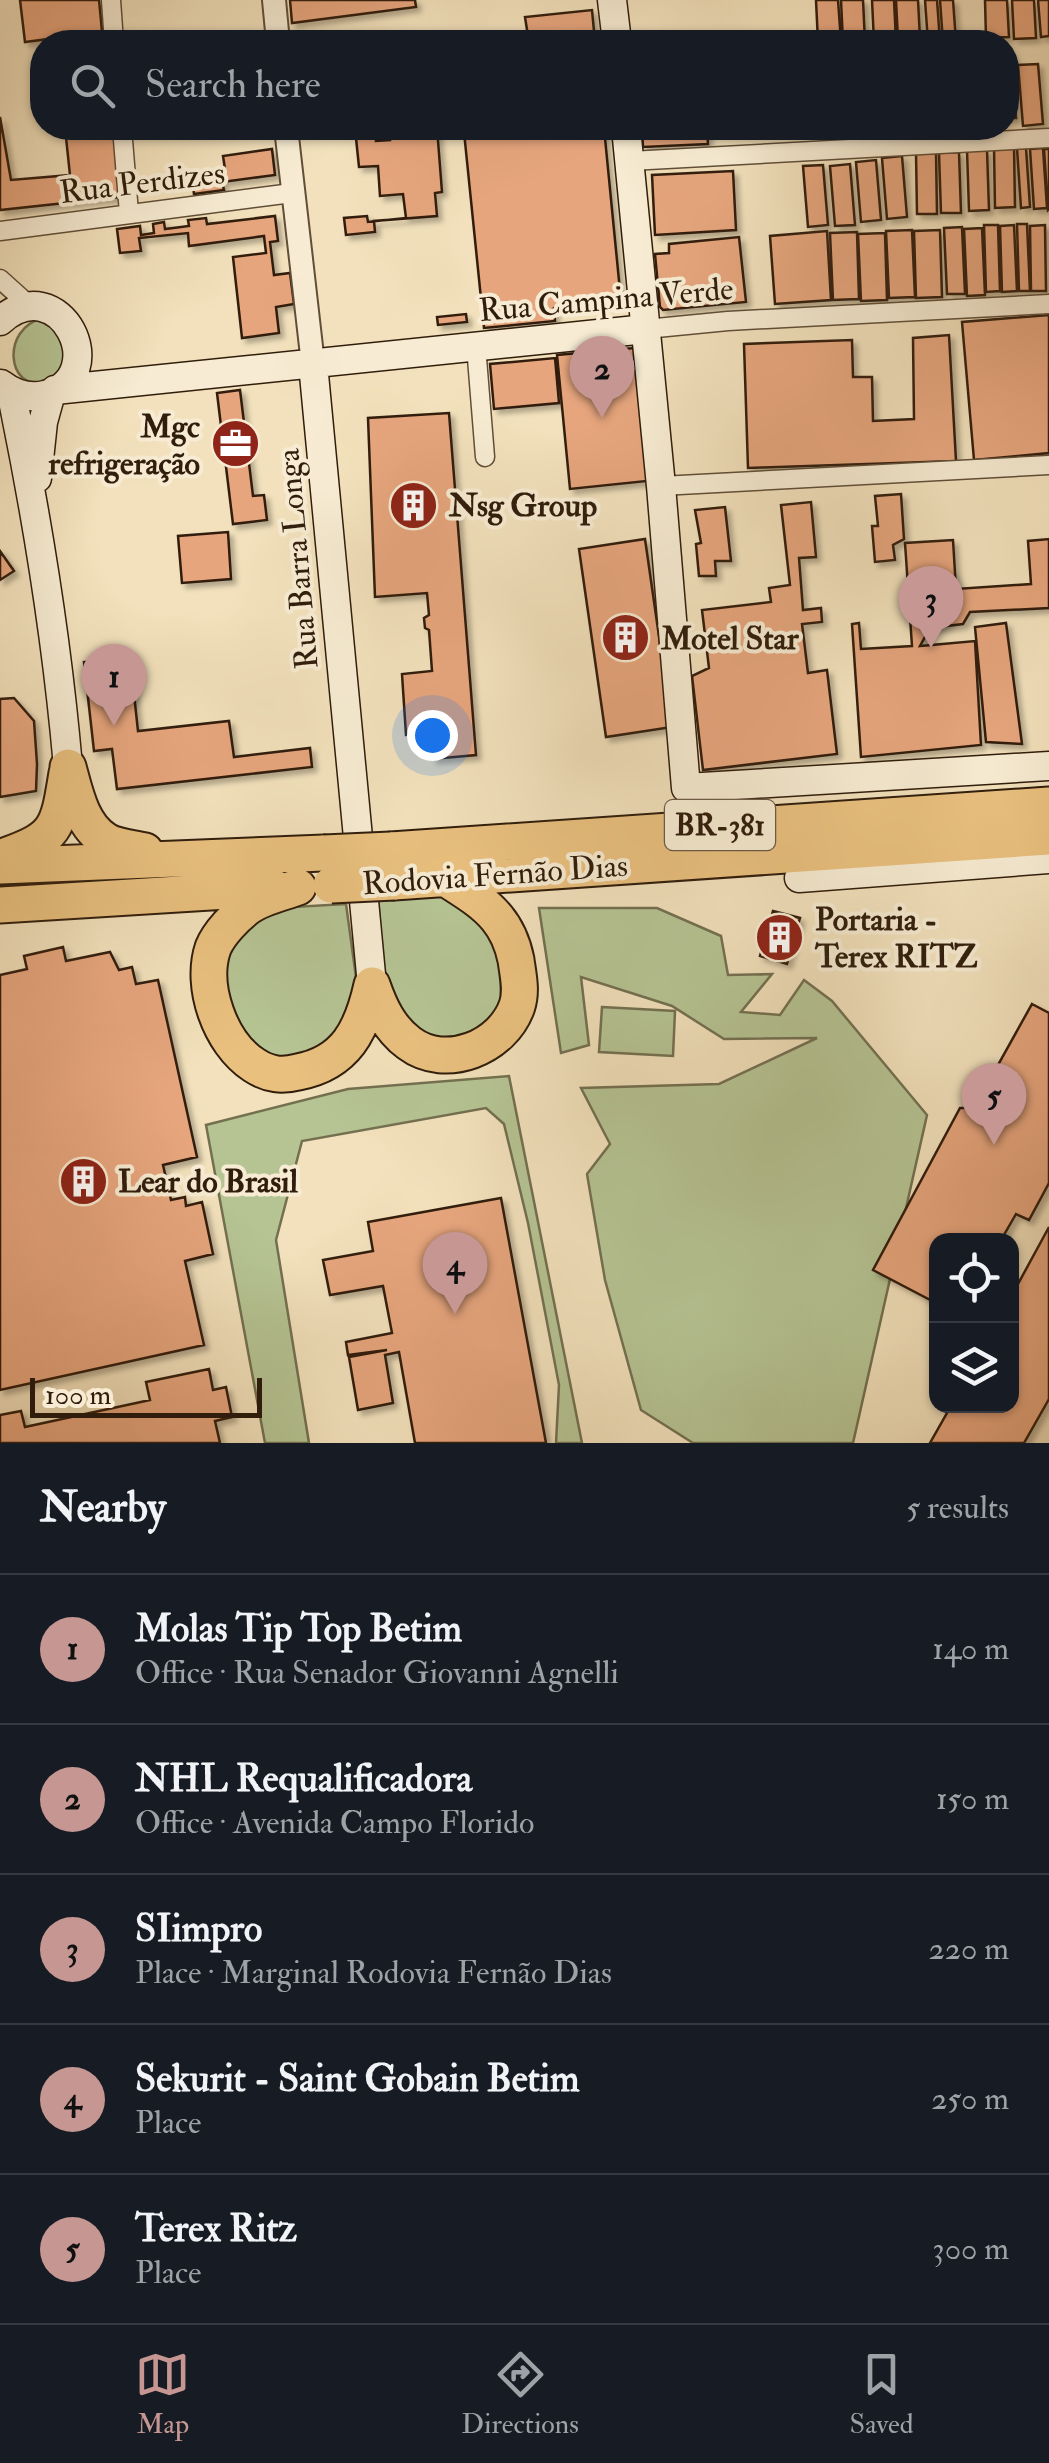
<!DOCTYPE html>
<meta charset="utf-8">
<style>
:root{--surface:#171b24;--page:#242831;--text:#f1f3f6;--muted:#9ea1a6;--line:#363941;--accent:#c59692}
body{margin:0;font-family:"IM FELL Double Pica",serif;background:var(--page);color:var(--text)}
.controls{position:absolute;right:30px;bottom:30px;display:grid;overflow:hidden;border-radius:20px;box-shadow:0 2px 8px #0004}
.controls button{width:90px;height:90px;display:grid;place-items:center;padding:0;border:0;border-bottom:2px solid var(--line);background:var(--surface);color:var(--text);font:50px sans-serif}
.scale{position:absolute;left:30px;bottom:25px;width:232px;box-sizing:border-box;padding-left:10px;border:5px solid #301d0c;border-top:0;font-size:28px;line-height:35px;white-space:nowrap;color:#301d0c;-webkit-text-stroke:8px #f7ecd3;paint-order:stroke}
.you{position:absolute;left:432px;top:735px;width:35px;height:35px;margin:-25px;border:8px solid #fff;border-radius:50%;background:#1a73e8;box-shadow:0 0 0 15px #1a73e833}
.badge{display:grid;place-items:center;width:65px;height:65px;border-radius:50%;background:var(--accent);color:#111;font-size:32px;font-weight:700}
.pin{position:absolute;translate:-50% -82px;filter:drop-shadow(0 2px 5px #0008)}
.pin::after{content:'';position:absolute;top:52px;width:35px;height:30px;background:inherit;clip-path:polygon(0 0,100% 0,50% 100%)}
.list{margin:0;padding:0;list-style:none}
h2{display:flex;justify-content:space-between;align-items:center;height:130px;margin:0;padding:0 40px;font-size:42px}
h2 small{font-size:32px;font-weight:400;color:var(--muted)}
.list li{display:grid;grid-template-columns:65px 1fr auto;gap:30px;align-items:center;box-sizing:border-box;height:150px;padding:0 40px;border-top:2px solid var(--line)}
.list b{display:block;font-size:38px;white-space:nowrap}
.list p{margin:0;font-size:32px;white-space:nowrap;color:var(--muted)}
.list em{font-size:32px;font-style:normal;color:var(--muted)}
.icon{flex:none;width:55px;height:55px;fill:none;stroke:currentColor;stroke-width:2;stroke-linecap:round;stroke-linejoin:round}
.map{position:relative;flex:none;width:1049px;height:1443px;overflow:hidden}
.search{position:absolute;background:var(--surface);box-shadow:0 2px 8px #0004;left:30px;right:30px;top:30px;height:110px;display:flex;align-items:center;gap:25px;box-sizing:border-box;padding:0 35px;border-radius:40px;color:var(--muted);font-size:38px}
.sheet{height:880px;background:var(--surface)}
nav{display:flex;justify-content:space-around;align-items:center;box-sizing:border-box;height:140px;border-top:2px solid var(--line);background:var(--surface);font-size:28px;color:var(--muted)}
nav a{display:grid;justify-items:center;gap:5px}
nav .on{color:var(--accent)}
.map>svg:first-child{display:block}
.green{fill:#b6c494;stroke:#737050;stroke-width:2.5}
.building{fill:#e6a57d;stroke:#301d0c;stroke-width:2.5;filter:url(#shadow)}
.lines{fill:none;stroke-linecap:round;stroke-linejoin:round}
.minor-casing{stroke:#604e38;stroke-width:21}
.tertiary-casing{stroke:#604e38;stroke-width:26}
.secondary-casing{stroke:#301d0c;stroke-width:31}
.motorway-casing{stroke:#301d0c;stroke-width:39}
.minor{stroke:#f7ecd3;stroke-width:18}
.tertiary{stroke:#f7ecd3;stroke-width:22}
.secondary{stroke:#f7ecd3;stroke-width:28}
.motorway{stroke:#e9c07e;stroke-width:35}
.motorway-bridge-casing{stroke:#301d0c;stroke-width:39;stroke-linecap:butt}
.motorway-bridge{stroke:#e9c07e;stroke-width:35}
.labels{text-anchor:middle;stroke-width:8;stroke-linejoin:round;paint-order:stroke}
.shield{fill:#f7ecd3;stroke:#6c5b48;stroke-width:2.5}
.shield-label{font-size:30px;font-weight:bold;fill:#301d0c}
.street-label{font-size:32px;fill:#301d0c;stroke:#f7ecd3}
.poi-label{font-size:32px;font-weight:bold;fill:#301d0c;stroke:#f7ecd3;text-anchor:start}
</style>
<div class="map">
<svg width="1049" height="1443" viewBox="0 0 1049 1443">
<defs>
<filter id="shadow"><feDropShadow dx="4.5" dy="4.5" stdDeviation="2.5" flood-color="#0004"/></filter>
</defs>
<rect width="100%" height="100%" fill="#f2e1bc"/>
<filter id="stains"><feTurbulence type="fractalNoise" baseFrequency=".002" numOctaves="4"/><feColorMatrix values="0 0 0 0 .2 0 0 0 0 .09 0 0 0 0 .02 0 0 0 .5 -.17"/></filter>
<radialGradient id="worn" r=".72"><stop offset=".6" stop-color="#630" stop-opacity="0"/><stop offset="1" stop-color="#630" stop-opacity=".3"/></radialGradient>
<path class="green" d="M43,318L68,339L63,371C57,375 49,381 42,382C8,390 0,329 43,318Z
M455,895L486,916L512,996L492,1028L455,1046L421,1039L394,1015L385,981L378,899Z
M346,904L358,992L320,1061L276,1063L230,1025L223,947L258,909Z
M539,908H657L721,936L728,975L772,974L741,1012L780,1015L804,980L832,1001L927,1115L853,1443H693L641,1410L605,1280L587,1174L610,1144L581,1088L719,1084L817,1038L724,1039L672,1006L581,977L589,1045L561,1053Z
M602,1007L675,1011L673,1056L599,1052Z
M509,1076L582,1443H556L559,1385L528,1223L504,1124L486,1108L302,1141L276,1240L309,1443H265L206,1125L348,1089Z"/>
<path class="building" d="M20,0H99L103,42H56V38L25,42Z
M290,0H415L416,7L292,23Z
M816,0H838L841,42H818Z
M841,0H863L865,42H843Z
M872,0H894L896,41L874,42Z
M896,0H918L920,39L898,40Z
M925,0H937L940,42H928Z
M940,0H953L956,42H943Z
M985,0H1007L1009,37L986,38Z
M1012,0H1034L1036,38L1014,39Z
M1038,0H1049V36L1041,37Z
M592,10L595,42H468L528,36L525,17Z
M1006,57H1011L1016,118H1006Z
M1038,64L1043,124L1023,126L1018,65Z
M0,117L11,180L70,175L65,128H113L121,197L0,210Z
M389,128H437L442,192L435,193L437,216L374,221L375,232L346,235L344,218L367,216L368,222L406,218L403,194L380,196L378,166L359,167L356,138L376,136V141L390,140Z
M508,128H604L621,301L554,308L555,321L484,328L464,132Z
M642,128H707L708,144L643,147Z
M823,128H843V136L823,138Z
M881,128H901L902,135L882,137Z
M994,147H1014L1015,207L995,208Z
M1017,148H1026L1030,207L1021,208Z
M1043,148L1047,208L1034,209L1030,149Z
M272,149L275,175L222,182L224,190L194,194L191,173L225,169L223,156Z
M1044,149H1049V209L1048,210Z
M967,150H987L989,210L969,211Z
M959,152L961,213H941L939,153Z
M916,153H936L937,214H917Z
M902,156L907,217L887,219L882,158Z
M876,160L881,220L861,222L856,162Z
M850,164L855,225L835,226L830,166Z
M823,165L828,225L808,227L803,166Z
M733,171L736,230L655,235L652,175Z
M275,216L278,241L270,242L274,275L290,273L294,304L276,307L279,333L242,338L233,257L266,253L264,236L189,246L188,233L139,238L141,251L120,253L117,229L140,226L141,235L154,233L153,224L164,222L165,229L189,226L188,220L206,218L207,224Z
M1017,224H1027L1030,291H1019Z
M984,225H998L1000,291L986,292Z
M1014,225L1017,291L1002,292L1000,226Z
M1045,225L1046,291H1031L1030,226Z
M962,227L965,294H947L944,228Z
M982,228L985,295L967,296L964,229Z
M912,230L915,297L889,298L886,231Z
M940,230L942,297L916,298L914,231Z
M827,231L831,300L775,304L770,236Z
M857,232L859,299L833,300L830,233Z
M885,233L887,300L861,301L858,234Z
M739,237L746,302L663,310L660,307L655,254L669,253V244Z
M466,314L467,322L438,325L437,317Z
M1049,315V453L974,460L962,322Z
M949,335L956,461L748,468L744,344L852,340L853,377H872L873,421L914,419L913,338Z
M634,348L647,481L570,489L557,355Z
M555,358L559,403L494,409L490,364Z
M240,390L253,496L264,495L267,520L233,524L217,393Z
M449,413L476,755L433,759L431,733L406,735L402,674L432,671L429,630L425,628L424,618L429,615L427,593L375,597L368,418Z
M901,494L904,539L893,545L895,560L875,562L872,526H878L875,496Z
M811,502L816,557L799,558L803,610L821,608L822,622L802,624L808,673L827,670L837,754L703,770L692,676L709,668L702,610L771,602L769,588L790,585L781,505Z
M725,507L731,561H715L716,576H699L696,544L701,543L695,510Z
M228,532L231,579L182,583L178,536Z
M645,539L672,727L606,737L579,549Z
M1049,539V608L970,612L963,624L930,628L920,646L975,641L981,745L861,757L852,624L859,623L861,649L912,646L905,543L953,540L956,589L1031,584L1028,541Z
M0,551L14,571L0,580Z
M1006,623L1022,744L986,742L975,627Z
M130,657L138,731L229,721L234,757L310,748L312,767L117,789L112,749L94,751L84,662Z
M14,698L34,721L37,764L36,791L0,797V699Z
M773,911L800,918L787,964L760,956Z
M63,947L66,961L110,952L119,970L132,967L136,984L158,980L197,1157L163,1165L171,1200L185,1197L186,1206L202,1202L213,1254L185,1261L204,1345L0,1390V975L27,969L24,956Z
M1032,1004L1049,1013V1183L1029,1220L1016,1214L1001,1240H936V1303L873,1270L960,1108H974Z
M501,1198L546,1443H415L399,1352L385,1355L393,1403L358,1410L349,1357L387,1350L348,1355L346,1342L392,1333L383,1286L330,1295L323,1260L373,1251L368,1222Z
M1049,1227V1399L1024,1443H930L951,1406H1012V1295Z
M209,1369L213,1390L226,1387L232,1417L215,1421L220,1443H0V1415L21,1411L25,1427L150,1400L146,1382Z"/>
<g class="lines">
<defs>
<path id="minor" d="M111,0L114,42
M122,128L129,213
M630,161L1049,138
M0,231L292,193
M0,279L30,306
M646,329L728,321L1049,304
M476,346L485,457
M661,486L1049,465"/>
<path id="tertiary" d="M274,0L278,42
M286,128L313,364"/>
<path id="secondary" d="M612,0L617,42
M626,128L661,486L686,788L1049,766
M0,321C60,267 114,376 45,395C28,399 14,394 1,384
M313,364L372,985
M55,390L646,329
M11,391C37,516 57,640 68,767
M37,478L43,422L51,393
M799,878L1049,859"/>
<path id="motorway" d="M68,767C75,792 81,825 105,840C115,847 133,848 145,851
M391,850L1049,805
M2,857C57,838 58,829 67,773
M0,866L324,853
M394,882L1049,837
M298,887C282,893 262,897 248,907C236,916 219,933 213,948C200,986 220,1043 254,1065C269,1075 282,1076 298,1072C346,1063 362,1030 372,985
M0,905L275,888
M372,985C380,1008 389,1028 409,1043C446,1071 503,1047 517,1006C522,991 518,975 516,960C513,945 507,930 497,918C484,902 465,891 448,880"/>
</defs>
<use href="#minor" class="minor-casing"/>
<use href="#tertiary" class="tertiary-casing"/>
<use href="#secondary" class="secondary-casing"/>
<use href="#motorway" class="motorway-casing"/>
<use href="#minor" class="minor"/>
<use href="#tertiary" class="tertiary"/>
<use href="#secondary" class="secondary"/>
<use href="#motorway" class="motorway"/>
<defs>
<path id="motorway-bridge" d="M324,853L391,850
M331,885L394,882"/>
</defs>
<use href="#motorway-bridge" class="motorway-bridge-casing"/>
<use href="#motorway-bridge" class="motorway-bridge"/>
</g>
<defs>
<symbol id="office-disc" viewBox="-11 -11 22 22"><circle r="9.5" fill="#8f2418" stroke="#f7ecd3"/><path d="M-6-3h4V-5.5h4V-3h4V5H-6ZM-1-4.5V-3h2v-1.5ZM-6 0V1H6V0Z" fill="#fff"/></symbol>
<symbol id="building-disc" viewBox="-11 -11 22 22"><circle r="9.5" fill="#8f2418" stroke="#f7ecd3"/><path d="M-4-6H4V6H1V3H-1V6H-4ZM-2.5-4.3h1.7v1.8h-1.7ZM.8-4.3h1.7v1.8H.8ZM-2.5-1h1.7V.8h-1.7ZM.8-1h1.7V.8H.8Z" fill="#fff"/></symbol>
</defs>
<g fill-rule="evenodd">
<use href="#office-disc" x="208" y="416" width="55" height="55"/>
<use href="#building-disc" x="386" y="478" width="55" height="55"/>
<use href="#building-disc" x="598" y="610" width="55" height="55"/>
<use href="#building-disc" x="752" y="910" width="55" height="55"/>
<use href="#building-disc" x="56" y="1154" width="55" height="55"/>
</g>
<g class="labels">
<rect class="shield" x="665" y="800" width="110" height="50" rx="8"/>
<g class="shield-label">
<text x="720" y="835">BR-381</text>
</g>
<g class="street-label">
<text transform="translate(142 182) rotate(-7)" y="11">Rua Perdizes</text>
<text transform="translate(606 299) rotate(-5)" y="11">Rua Campina Verde</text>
<text transform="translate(297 559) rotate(-95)" y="11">Rua Barra Longa</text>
<text transform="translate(495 874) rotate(-4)" y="11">Rodovia Fernão Dias</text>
</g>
<g class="poi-label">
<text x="200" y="437" text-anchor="end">Mgc<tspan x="200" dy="37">refrigeração</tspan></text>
<text x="449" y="516">Nsg Group</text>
<text x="661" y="649">Motel Star</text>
<text x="815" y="930">Portaria -<tspan x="815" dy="37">Terex RITZ</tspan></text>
<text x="118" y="1192">Lear do Brasil</text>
</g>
</g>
<rect width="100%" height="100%" filter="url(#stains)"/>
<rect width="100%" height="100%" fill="url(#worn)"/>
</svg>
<div class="controls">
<button><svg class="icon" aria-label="locate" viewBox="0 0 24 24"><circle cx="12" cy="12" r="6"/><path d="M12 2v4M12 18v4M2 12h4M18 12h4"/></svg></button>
<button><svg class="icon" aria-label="layers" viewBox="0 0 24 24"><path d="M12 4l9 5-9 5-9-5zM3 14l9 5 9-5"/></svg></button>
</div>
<div class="scale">100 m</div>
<div class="you"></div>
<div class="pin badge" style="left:114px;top:726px">1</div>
<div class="pin badge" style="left:602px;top:418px">2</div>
<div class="pin badge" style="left:931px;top:648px">3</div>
<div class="pin badge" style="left:455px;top:1314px">4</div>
<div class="pin badge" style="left:994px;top:1145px">5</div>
<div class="search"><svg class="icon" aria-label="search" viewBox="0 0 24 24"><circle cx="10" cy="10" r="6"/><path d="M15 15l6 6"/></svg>Search here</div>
</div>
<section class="sheet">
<h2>Nearby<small>5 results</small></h2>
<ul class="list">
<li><span class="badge">1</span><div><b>Molas Tip Top Betim</b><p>Office · Rua Senador Giovanni Agnelli</p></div><em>140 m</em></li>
<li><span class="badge">2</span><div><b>NHL Requalificadora</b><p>Office · Avenida Campo Florido</p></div><em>150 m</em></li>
<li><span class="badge">3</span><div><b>SIimpro</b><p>Place · Marginal Rodovia Fernão Dias</p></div><em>220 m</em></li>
<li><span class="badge">4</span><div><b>Sekurit - Saint Gobain Betim</b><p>Place</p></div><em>250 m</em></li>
<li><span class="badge">5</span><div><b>Terex Ritz</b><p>Place</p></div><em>300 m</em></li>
</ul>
</section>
<nav>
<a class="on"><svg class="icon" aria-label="map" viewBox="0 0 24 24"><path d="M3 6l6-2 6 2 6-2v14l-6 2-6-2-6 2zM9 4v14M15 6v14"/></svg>Map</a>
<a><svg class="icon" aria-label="directions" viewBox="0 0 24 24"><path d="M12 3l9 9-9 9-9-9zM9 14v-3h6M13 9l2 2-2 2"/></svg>Directions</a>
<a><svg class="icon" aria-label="saved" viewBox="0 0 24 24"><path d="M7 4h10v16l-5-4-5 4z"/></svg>Saved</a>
</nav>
